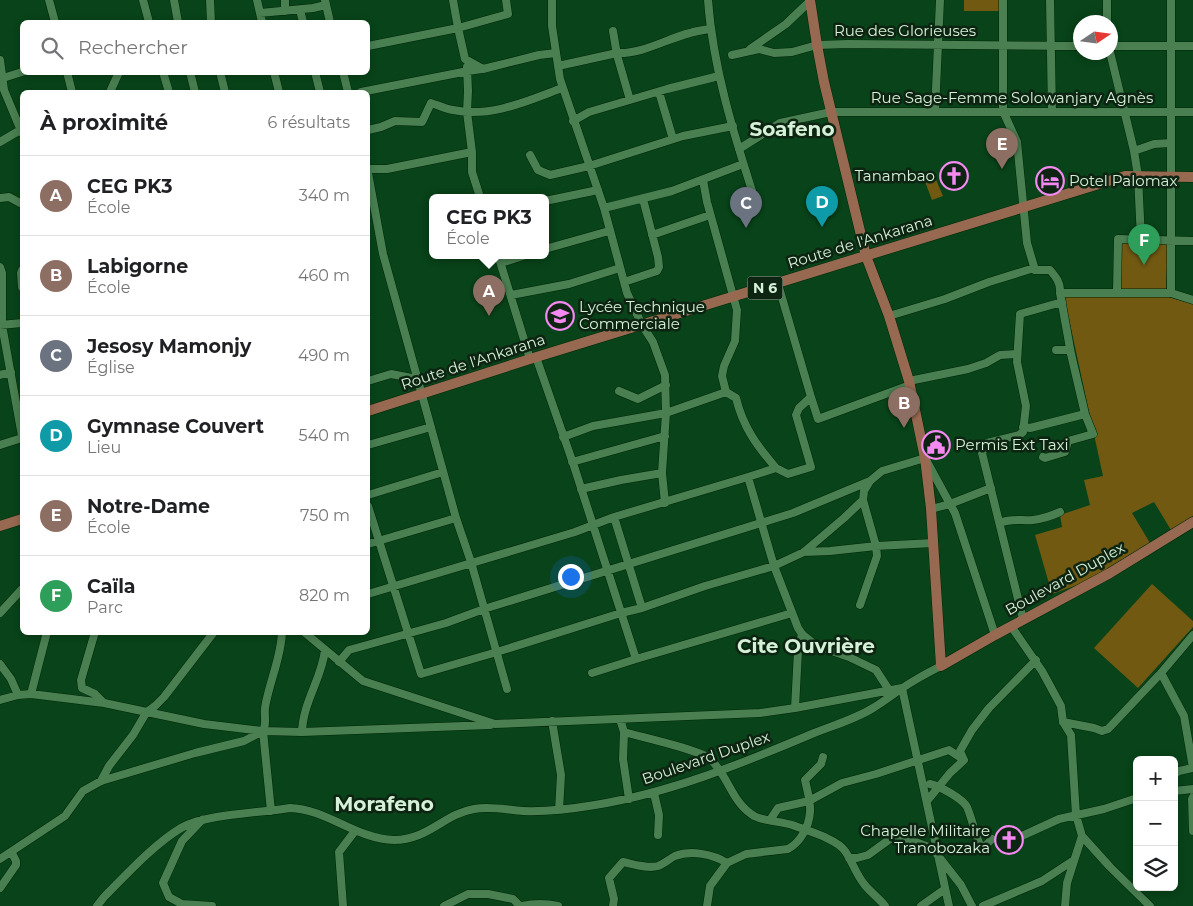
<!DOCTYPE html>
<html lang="fr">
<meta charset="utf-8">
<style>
:root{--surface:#fff;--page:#f6f6f6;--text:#202124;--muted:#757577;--line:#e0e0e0;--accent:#0b8043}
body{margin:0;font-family:Montserrat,sans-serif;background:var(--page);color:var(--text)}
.controls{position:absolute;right:15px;bottom:15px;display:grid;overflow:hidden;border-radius:8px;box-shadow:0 2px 8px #0003}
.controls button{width:45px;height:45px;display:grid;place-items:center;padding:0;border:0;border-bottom:1px solid var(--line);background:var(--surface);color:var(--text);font:25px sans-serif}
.compass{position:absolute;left:1073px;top:15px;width:45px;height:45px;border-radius:50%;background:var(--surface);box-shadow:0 2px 8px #0003;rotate:77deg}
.you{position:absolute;left:570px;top:576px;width:18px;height:18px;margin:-12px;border:4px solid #fff;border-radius:50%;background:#1a73e8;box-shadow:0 0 0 8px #1a73e833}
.badge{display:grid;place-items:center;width:32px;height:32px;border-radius:50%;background:var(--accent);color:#fff;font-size:16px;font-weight:700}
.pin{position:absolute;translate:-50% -41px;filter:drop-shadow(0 1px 2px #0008)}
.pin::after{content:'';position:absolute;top:26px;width:18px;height:15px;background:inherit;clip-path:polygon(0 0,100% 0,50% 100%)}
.popup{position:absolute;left:429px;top:194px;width:120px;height:65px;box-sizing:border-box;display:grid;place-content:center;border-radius:8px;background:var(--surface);filter:drop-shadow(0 1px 4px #0005);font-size:16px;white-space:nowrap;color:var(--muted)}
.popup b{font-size:19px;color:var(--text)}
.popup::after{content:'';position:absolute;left:50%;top:100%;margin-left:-10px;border:10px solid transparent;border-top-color:var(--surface)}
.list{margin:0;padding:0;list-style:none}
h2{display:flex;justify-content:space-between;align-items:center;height:65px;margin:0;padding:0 20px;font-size:21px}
h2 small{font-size:16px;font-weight:400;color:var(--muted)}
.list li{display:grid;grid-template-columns:32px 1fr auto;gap:15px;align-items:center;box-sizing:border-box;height:80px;padding:0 20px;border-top:1px solid var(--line)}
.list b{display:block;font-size:19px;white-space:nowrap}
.list p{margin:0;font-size:16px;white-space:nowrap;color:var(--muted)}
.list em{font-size:16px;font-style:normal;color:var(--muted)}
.icon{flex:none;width:28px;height:28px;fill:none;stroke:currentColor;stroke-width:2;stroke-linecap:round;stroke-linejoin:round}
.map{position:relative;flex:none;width:1193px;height:906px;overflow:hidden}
.search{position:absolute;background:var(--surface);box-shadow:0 2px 8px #0003;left:20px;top:20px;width:350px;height:55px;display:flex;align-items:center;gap:12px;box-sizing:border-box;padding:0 18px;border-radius:8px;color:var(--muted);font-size:19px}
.panel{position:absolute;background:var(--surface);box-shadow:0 2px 8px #0003;left:20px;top:90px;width:350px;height:545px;border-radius:8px}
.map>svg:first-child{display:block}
.green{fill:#715912}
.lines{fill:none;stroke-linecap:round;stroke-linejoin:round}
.minor-casing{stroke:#002708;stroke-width:9}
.major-casing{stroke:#002708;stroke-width:11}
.minor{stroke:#497f51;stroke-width:8}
.major{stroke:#976950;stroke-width:10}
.labels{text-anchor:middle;stroke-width:5;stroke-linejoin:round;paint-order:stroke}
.shield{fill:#0e2412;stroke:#99b49c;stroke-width:1}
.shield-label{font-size:14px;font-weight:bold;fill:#d5f1d7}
.street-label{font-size:15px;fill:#d5f1d7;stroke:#0e2412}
.poi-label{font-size:15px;fill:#d5f1d7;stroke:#0e2412;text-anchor:start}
.district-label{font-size:20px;font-weight:bold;fill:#d5f1d7;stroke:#0e2412}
</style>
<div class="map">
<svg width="1193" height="906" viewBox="0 0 1193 906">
<rect width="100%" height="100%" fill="#084319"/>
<path class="green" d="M964,0H1001V11H964Z
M934,175L943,196L932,200L924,179Z
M1121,241H1168L1166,290L1120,289Z
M1064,296L1168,297L1193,304V516L1171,530L1154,502L1132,513L1150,543L1109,570L1080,584L1052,594L1035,535L1062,527L1060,515L1090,505L1084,480L1103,476Z
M1152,584L1193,621V627L1138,688L1094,648Z"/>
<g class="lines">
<defs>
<path id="minor" d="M49,0L55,22
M143,0L149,22
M174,0L178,22
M210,0L211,22
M257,0L262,22
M285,0V11
M325,0L330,22
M453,0L458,28L465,59L483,69L539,55L556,53
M552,0V26L560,79L604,208L627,293L642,325L653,342L665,375L666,413L662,473L665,503
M708,0C713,68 734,135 755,200
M1003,0V111L1017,142L1027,243L1035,270H1050C1056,277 1061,283 1060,293
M1050,0L1052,111
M1107,0V22
M1171,0V293
M300,10L303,22
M260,13L313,8L326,5
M613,31L617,55L630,100
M368,46L458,28L508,14L506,0
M1110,46H1193
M750,49L786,24L810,1
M1110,52L1134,151L1138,176L1141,239
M732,55L759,49L774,53L792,52L817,45L848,44L1080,46
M0,60L4,90L22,133
M558,66L617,53C643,54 666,39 690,33C696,31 703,30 710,29
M467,67L468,91L467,112L472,152
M67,72L72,92
M163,72L169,92
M190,72L195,92
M220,72L225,92
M274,72L279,92
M315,72L320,92
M343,72L348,92
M3,78L22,72
M110,92L119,72
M361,92L468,71L482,69
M659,92L673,139
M935,111L940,0
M573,121L589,112L667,89L719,76
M368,130L381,127L395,121L422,122L431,103C438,105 445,109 453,110C491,118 527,101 562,88
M0,142L22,129
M739,149L780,123L831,112H1193
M1134,151L1154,144L1171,143
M530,155L538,170L550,175L589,166L683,136L733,126
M368,169H387L472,152V172L480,197
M368,173L383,254L456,518L471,562L507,689
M703,180L707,202L737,310L735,341L724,366L722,376L726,392
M0,198L9,197L22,204
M545,201L598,190
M604,208L672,191L743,164
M652,235L710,215
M545,249L609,231
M498,255L530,359
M501,263L526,255
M0,267L2,273V325L22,436
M22,270L21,273L22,287
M624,282L657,271L659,267L658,257L643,199
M1117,292L1118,239L1193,241
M511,295L569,284L620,268
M889,316L945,299L989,282L1034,268
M0,325L22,323
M1056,350H1070
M536,357L574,466L636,659L592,673
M0,375L11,372
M368,381L391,374L417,379
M909,381L968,369L986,363L1000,355L1017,354
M619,391L638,399L666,385
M811,397L818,419L910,385
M1023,427L1030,428L1085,414L1071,354L1060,293H1171L1193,300
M563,437L593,426L666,413L726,392L736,398C743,427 757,446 776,468
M0,445L22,438
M368,445L431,427
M1043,457L1045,458L1065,452L1068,441L1093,434L1085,414
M572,462L665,436
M748,477L776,468L788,474L811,467L796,415L799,408L811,397L778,284
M581,489L621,480L662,473
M368,495L443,472
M368,506L421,674L497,652L621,613L642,608L705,586L774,566L804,552L844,518L863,500L864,491L870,481
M931,509L950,504L955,513L995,635
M614,517L642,608
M1000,523C1011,518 1021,521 1033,520C1043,519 1051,516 1060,512
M368,544L456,518
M804,552L830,551L876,546L933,543
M368,594L575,532L614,517L748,477L774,566L798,628L802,634L817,646L849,657L876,670L889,690
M860,605L877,556L876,546L863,500
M0,613L22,589
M1023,619L982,453L987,443L1019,435L1023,432L1026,406L1017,362L1020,314L1062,302
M1011,626L1042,671L1061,706L1063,722L1071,735L1076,815L1082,836L1067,883L1065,906
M95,632L81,680L82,688L95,694L104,703
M304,632L363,681L495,724L760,713L795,708L902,688L949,906
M636,659L792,613
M339,662L349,650L446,623L484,609L793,513L870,481L882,471L925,458L950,504L991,488
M0,664L11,679L18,695
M1161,673L1184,716L1193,768
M31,694L47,632
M0,700L18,695L31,694L104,703L204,724L263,731L302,732L490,725
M795,708L798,651L802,634
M620,719L624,732L623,759L629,799
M552,721L561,775L559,810
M1063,722L1094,728L1102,731L1108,729L1161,673L1193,635
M302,732C303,702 322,678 325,650
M624,732C641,737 698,749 710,759C729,776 731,802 754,816C766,822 782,821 795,826C808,831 837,839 845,851C852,861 856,874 864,884C870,892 879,898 885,906
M1174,774L1179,771L1193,768
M101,781L109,766L133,735L146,713L155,706L164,697L214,632
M930,784C940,786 963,799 967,807C973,821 975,836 982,849L992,839
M1174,791L1193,789
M654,793L659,815L658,835
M1193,797L1192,799L1193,831
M927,801L950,773L964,760L960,751L972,730L989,708L1036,660
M271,811L263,731C267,724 264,716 265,708C269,682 281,659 282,632
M202,820L182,841L163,883L169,897L182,904L212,906
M770,820L778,808L809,801L842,783L876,774L949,750L964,760
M1082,836L1110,867L1150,906
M1015,839L1059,819L1104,809L1137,798
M849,858H857L868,855L890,839H907L932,848L961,885L972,906
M0,859L65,816L83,791L101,781L195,753L244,741L263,731
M0,888L16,865V861L12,853
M97,906L104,897C127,874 153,845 181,828C204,814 261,813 290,808C327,809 356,839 394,840C428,840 444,814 474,809C490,806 507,810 523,811C547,812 571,809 595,805C669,793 738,765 807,736C828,727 854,720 873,708C883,702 892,695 901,689C914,680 927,673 941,666
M343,906L339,852L355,831
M444,906L468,894H488L513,899L520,906
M522,906C535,903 545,903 558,906
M613,906L614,899L609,878L623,862C633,864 648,869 658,866C664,864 669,859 675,856C691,850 713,854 727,863
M707,906L710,886L727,863L746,854L788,849C801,842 809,826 810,812C811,802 807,790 805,780L821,764L823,757
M921,906L945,889
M983,906L1042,881L1074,860"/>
<path id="major" d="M810,0L817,45L824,82L866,256L889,316L909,381L925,458L931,509L941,666L995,635L1110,573L1193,522
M368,411L530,359L1125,176L1193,177
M0,526L22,519"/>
</defs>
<use href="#minor" class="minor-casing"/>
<use href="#major" class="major-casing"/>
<use href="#minor" class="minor"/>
<use href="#major" class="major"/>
</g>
<defs>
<symbol id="church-ring" viewBox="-11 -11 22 22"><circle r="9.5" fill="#0e2412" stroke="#f389f1" stroke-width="1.5"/><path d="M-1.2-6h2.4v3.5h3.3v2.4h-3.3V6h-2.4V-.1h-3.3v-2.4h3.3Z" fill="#f389f1"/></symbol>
<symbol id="hotel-ring" viewBox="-11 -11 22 22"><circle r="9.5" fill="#0e2412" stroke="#f389f1" stroke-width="1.5"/><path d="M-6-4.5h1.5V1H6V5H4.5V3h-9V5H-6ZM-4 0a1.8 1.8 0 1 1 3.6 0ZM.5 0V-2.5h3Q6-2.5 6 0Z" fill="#f389f1"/></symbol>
<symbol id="school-ring" viewBox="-11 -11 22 22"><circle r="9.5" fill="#0e2412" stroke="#f389f1" stroke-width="1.5"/><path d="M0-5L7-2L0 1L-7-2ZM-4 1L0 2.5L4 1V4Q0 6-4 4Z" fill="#f389f1"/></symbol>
<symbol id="civic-ring" viewBox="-11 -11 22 22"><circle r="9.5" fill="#0e2412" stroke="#f389f1" stroke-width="1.5"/><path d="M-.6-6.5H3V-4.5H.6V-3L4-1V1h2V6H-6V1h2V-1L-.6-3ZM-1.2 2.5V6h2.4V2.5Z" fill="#f389f1"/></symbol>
</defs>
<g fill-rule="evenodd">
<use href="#church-ring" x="938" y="160" width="32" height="32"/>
<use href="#hotel-ring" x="1034" y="165" width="32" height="32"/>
<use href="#school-ring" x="544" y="300" width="32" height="32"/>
<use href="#civic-ring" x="920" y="429" width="32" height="32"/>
<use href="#church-ring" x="993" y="824" width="32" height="32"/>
</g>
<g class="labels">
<rect class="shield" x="747.5" y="276.5" width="35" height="23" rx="4"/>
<g class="shield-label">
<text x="765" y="293">N 6</text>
</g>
<g class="street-label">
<text x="905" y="36">Rue des Glorieuses</text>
<text x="1012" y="103">Rue Sage-Femme Solowanjary Agnès</text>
<text transform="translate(860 242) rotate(-17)" y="5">Route de l'Ankarana</text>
<text transform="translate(473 362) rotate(-18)" y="5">Route de l'Ankarana</text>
<text transform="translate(1065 579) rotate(-29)" y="5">Boulevard Duplex</text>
<text transform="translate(706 758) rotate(-19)" y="5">Boulevard Duplex</text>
</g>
<g class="poi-label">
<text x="935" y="181" text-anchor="end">Tanambao</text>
<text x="1069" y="186">Potel Palomax</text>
<text x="579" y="312">Lycée Technique<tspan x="579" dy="17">Commerciale</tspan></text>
<text x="955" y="450">Permis Ext Taxi</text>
<text x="990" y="836" text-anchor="end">Chapelle Militaire<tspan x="990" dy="17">Tranobozaka</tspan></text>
</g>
<g class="district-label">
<text x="792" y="136">Soafeno</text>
<text x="806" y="653">Cite Ouvrière</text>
<text x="384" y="811">Morafeno</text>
</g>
</g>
</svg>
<div class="controls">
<button>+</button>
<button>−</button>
<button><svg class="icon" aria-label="layers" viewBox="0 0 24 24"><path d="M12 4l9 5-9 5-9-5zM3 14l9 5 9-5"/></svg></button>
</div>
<svg class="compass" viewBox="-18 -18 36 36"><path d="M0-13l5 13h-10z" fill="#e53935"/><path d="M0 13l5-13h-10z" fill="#757577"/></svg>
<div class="you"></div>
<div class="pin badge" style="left:489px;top:316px;background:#8d6e63">A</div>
<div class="popup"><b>CEG PK3</b>École</div>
<div class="pin badge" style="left:904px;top:428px;background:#8d6e63">B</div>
<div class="pin badge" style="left:746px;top:228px;background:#6b7280">C</div>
<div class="pin badge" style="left:822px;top:227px;background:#0f9aa8">D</div>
<div class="pin badge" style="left:1002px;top:169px;background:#8d6e63">E</div>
<div class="pin badge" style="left:1144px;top:265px;background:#2e9e5b">F</div>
<div class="search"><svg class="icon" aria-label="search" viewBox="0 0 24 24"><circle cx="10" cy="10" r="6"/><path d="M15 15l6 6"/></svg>Rechercher</div>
<section class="panel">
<h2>À proximité<small>6 résultats</small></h2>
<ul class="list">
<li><span class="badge" style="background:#8d6e63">A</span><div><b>CEG PK3</b><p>École</p></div><em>340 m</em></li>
<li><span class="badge" style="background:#8d6e63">B</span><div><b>Labigorne</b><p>École</p></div><em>460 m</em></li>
<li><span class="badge" style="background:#6b7280">C</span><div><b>Jesosy Mamonjy</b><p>Église</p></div><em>490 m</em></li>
<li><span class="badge" style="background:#0f9aa8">D</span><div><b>Gymnase Couvert</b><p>Lieu</p></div><em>540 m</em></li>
<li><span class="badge" style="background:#8d6e63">E</span><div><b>Notre-Dame</b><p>École</p></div><em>750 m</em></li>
<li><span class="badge" style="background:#2e9e5b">F</span><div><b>Caïla</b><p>Parc</p></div><em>820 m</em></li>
</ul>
</section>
</div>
